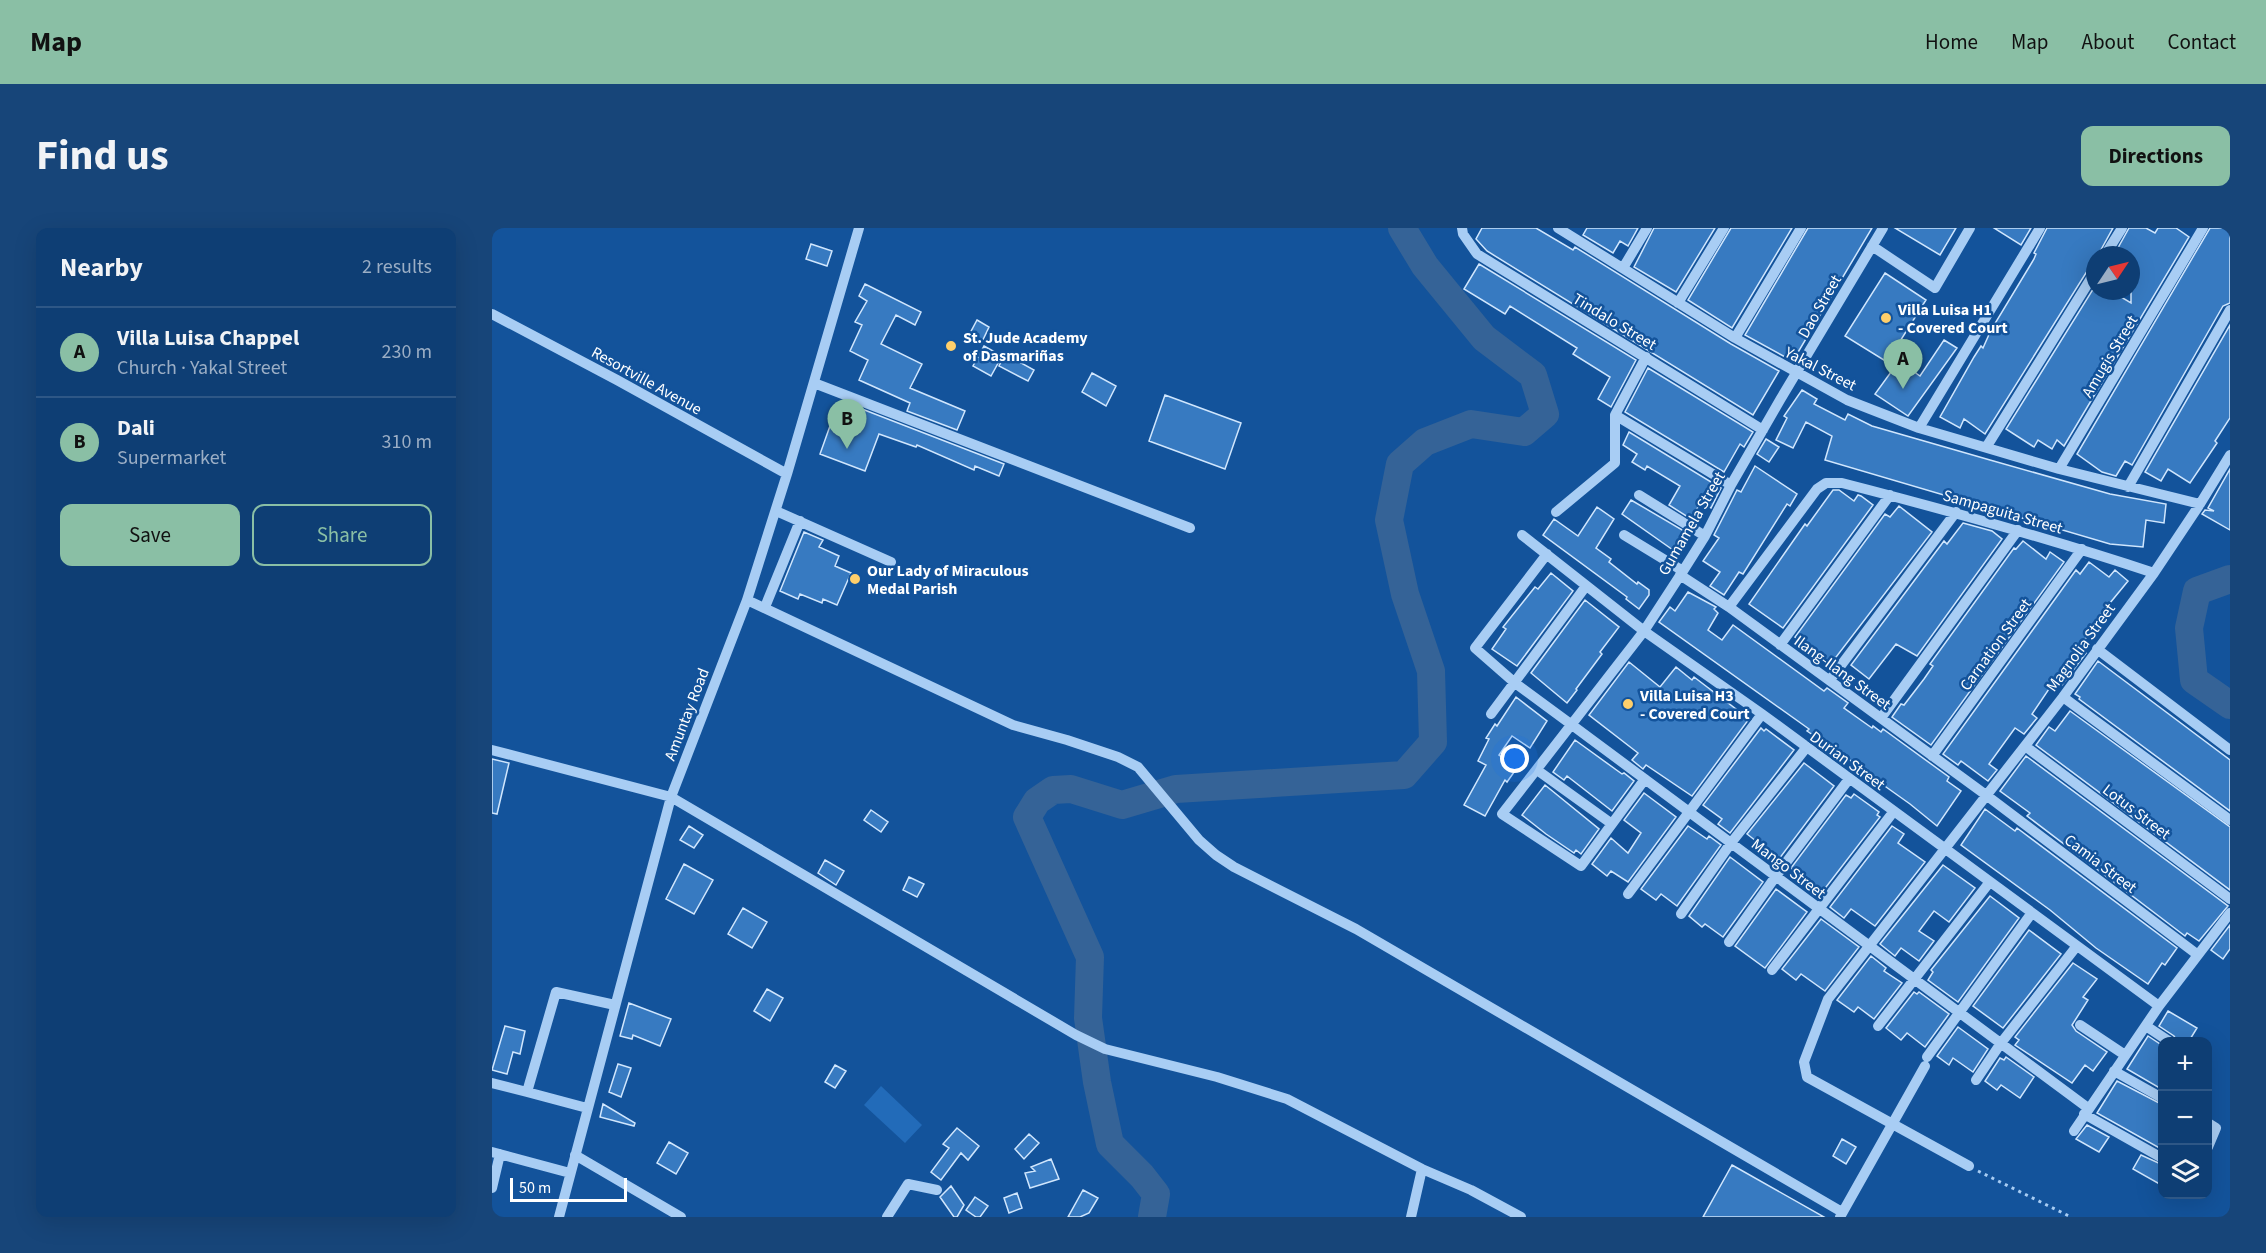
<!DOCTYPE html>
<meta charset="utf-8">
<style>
:root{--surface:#0e3e74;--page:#174579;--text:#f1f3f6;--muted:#9baec5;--line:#2e5786;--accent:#8abfa5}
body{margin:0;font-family:"Source Sans 3",sans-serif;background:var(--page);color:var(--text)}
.controls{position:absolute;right:18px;bottom:18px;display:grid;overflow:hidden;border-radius:12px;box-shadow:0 6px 24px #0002}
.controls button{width:54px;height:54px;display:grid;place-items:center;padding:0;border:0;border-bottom:2px solid var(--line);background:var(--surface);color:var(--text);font:30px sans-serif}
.compass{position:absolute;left:1594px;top:18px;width:54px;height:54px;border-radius:50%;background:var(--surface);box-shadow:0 6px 24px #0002;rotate:55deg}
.scale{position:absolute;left:18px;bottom:15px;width:117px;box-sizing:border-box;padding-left:6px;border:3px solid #fff;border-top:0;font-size:16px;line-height:21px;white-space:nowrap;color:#fff;-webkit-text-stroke:4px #13539b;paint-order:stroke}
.you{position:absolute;left:1023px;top:531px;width:21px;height:21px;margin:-15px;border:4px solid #fff;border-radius:50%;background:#1a73e8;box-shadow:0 0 0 9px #1a73e833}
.badge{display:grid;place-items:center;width:39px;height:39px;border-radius:50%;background:var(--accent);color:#111;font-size:20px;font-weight:700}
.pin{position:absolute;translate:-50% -50px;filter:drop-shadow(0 2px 3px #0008)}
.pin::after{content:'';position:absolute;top:32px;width:21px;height:18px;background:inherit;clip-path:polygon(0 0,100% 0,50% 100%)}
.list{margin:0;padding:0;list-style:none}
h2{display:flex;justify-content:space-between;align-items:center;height:78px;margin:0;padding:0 24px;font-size:26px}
h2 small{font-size:20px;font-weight:400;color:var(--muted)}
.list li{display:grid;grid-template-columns:39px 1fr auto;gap:18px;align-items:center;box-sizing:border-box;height:90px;padding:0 24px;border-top:2px solid var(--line)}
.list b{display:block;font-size:22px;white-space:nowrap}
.list p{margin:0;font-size:20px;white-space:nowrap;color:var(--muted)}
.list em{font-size:20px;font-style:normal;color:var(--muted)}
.actions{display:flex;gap:12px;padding:18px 24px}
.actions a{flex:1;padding:14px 0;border:2px solid var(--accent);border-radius:12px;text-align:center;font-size:21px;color:var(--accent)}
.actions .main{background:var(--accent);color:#111}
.icon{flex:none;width:33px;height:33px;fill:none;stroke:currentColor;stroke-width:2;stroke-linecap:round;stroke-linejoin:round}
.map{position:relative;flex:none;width:1738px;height:989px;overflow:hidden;border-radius:12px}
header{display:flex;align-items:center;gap:36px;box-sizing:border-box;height:84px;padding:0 30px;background:var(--accent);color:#111}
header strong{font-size:28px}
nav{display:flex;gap:33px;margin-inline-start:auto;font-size:21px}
.intro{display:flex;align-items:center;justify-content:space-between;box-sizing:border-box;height:144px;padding:0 36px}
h1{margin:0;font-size:42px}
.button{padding:15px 27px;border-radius:12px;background:var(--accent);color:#111;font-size:21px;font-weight:700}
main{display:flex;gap:36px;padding:0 36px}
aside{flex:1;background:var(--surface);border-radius:12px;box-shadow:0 6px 24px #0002}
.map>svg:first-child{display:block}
.green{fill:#226bb9}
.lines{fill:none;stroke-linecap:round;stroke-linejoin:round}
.river{stroke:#356397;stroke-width:28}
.building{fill:#377ac1;stroke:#d0e6fd;stroke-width:1.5}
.path{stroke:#a8cdf4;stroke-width:3;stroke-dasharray:3 4.5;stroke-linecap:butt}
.minor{stroke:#a8cdf4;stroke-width:10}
.poi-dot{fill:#ffcf6b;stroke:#13539b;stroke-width:2}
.labels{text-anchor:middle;stroke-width:5;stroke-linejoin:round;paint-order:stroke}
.street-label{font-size:16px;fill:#fff;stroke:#13539b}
.poi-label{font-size:16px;font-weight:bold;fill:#fff;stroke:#13539b;text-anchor:start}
</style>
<header>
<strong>Map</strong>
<nav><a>Home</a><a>Map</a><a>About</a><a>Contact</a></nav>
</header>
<div class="intro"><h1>Find us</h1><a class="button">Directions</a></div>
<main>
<aside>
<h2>Nearby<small>2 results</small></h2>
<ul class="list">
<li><span class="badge">A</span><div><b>Villa Luisa Chappel</b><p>Church · Yakal Street</p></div><em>230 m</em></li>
<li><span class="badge">B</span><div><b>Dali</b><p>Supermarket</p></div><em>310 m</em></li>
</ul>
<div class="actions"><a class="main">Save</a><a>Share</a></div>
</aside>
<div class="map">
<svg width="1738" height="989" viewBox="0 0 1738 989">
<rect width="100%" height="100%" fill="#13539b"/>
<path class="green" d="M389,858L430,897L413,915L372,877Z"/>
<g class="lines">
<path class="river" d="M1738,351L1705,363L1697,400L1702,452L1738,477
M660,989L664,966L650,948L618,916L605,854L596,790L598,729L535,589L545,573L561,562L579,561L630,577L684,561L912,547L941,514L939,443L913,366L897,292L908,236L933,214L979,196L1032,204L1053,186L1041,147L992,110L933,38L910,0"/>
</g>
<path class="building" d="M990,0H1044L1081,22L1083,19L1239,116L1287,143L1261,187L995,23L984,11Z
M1095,0H1146L1136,18L1128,13L1121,25L1091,7Z
M1162,0H1223L1184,64L1142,39Z
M1239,0H1300L1240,100L1196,72Z
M1316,0H1380L1302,131L1296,128L1295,130L1253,107Z
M1403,0H1464L1448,27Z
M1502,0H1539L1529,17Z
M1555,0H1621L1606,27H1603V37L1597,40L1493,206L1472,191L1468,200L1448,189L1482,129L1489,118L1491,120L1499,102L1542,31L1544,26L1542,25Z
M1637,0H1654L1663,5L1666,0H1684L1697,9L1572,218L1565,212L1560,221L1546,212L1542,219L1514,201L1603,58V63H1619L1639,75V27H1622Z
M1718,0H1734L1738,3V75L1731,78L1640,237L1633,233L1624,248L1610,244L1585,226Z
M319,16L340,23L335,38L314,31Z
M987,36L1144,132L1119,179L1106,171L1118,149L1081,126L1085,120L1018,78L1013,86L972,61Z
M1393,45L1434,72L1395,134L1353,108Z
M373,56L429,84L423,97L404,87L389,116L430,136L418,160L473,183L465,202L415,183L418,175L367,152L376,132L358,123L370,97L363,94L375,73L367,68Z
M485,92L497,99L489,116L476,109Z
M1738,97V190L1723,213L1725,215L1698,255L1676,241L1669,253L1653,244Z
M1452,112L1465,120L1416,188L1383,166L1407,133L1428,148Z
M492,118L510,128L499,148L481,138Z
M513,126L542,142L536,153L507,138Z
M1156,140L1261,204L1252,219L1248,216L1232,244L1133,184Z
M600,145L624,158L614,178L590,164Z
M1310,162L1325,171L1322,176L1353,192L1356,186L1380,198L1498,232L1618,266L1674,276L1672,295L1654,292L1651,319L1618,316L1333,232L1340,208L1314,194L1301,220L1284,212L1295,190L1292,188Z
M673,167L749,195L733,241L657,213Z
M357,176L512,236L507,248L483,238L482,242L425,217L424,219L387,206L373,243L328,226L338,198L348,202Z
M1137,204L1229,260L1219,280L1209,274L1199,291L1177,277L1188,258L1155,238L1153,242L1140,234L1145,226L1131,217Z
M1274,211L1287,219L1277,234L1265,226Z
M1263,238L1305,266L1298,278L1295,276L1251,346L1247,344L1232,367L1218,358L1228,344L1211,333L1227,310L1222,307L1245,262L1249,264Z
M1738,241V302L1710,286L1713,282L1722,283L1716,280Z
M1341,262H1347L1362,273L1366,267L1369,268L1381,277L1291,400L1257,376L1313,296L1315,298Z
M1139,272L1192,303L1181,322L1130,286Z
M1407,278L1440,304L1338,437L1303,409L1393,286L1398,289Z
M1105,279L1122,291L1104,320L1119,331L1117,334L1145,356L1146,354L1157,362V367L1147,381L1134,371L1135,369L1051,307L1062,291L1086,308Z
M1471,295L1500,303L1510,311L1425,428L1404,416L1377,451L1359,437L1452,313L1455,316Z
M312,304L331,312L327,319L347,328L343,338L359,345L345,377L331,371L330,375L308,366L306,371L288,363Z
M1531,313L1554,331L1558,324L1572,334L1439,517L1400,489L1409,476L1412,477L1432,451L1441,438L1438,436L1522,320L1524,321Z
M1597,334L1617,349L1623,342L1636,353L1604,392L1606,394L1587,419L1594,425L1570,457L1563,452L1540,486L1545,490L1532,506L1523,500L1497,536L1505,542L1496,553L1469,533L1466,537L1451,526L1584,342L1588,346Z
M1059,345L1081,363L1025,438L1000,421L1014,401L1011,399L1043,359L1046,361Z
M1196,364L1224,379L1222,381L1226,385L1216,402L1230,412L1241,397L1332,463L1335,460L1356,475L1352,480L1380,500L1381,498L1389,504L1391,501L1457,549L1455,553L1469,563L1445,598L1418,576L1373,544L1374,543L1315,503L1317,501L1167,394L1178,379L1183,383Z
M1093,372L1127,399L1108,424L1110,426L1084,461L1085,462L1075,475L1039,445Z
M1606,433L1738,532V583L1587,471L1588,469L1583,466Z
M1137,434L1168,459L1184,439L1200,452L1202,449L1257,491L1200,568L1154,537L1151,541L1140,532L1146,525L1097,487Z
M1024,469L1055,493L1038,520L1020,508L1007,527L1025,540L1015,554L1013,552L993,588L972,577L994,537L986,533L997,511L994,510L1003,496L1005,498Z
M1578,483L1738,599V662L1544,517L1557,499L1563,503Z
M1269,500L1272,503L1274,501L1302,522L1238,605L1226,596L1230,591L1211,577Z
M1083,512L1130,546L1132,545L1142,553L1120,583L1075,548L1072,552L1061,544Z
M1534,528L1736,678L1707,713L1695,705L1693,708L1535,588L1538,585L1508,563Z
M0,531L17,535L5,586L0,585Z
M1312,535L1342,558L1287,631L1255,606Z
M1053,557L1107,601L1089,626L1084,622L1082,625L1054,606L1030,587Z
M1152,565L1184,589L1136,654L1119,643L1115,648L1100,636L1119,610L1136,625L1149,605L1132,592Z
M1362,566L1387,584L1385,587L1388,589L1331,663L1299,640L1354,567L1359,570Z
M1493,581L1523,603L1525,600L1685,720L1673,737L1670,735L1656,756L1604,720L1558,682L1469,617Z
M379,582L396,594L389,604L372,592Z
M197,598L211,607L202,620L188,612Z
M1196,598L1215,611L1217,608L1229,617L1185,678L1169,666L1164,672L1149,661Z
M1400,598L1412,606L1406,615L1433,634L1383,698L1359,681L1352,690L1338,679Z
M1238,629L1271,654L1231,709L1213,696L1210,699L1197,688Z
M333,632L352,643L344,657L326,645Z
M192,636L221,652L202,686L174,671Z
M1451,637L1483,660L1457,694L1442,683L1427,703L1442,713L1427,733L1409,720L1403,728L1388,716Z
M417,649L432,656L425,669L411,662Z
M1284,661L1315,684L1273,740L1243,718Z
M1498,668L1527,690L1466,774L1436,752L1441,744L1439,742Z
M251,680L275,694L260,720L236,706Z
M1329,691L1367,719L1333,763L1309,746L1304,752L1290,741Z
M1738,697V721L1731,731L1719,722Z
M1537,702L1569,726L1511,800L1481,778Z
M1379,728L1394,740L1392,743L1410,755L1382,791L1366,779L1362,784L1345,772Z
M1581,735L1605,751L1591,769L1596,772L1580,797L1584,803L1615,824L1601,843L1593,837L1580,855L1523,817L1527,812L1523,809Z
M275,761L291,770L278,793L262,783Z
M1422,764L1425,766L1427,764L1457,786L1433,819L1415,805L1409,812L1394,800Z
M137,775L179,791L168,818L141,807L140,811L128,808Z
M1676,783L1705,800L1697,813H1685L1682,808L1667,798Z
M13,798L33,803L28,826L21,824L15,846L0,842Z
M1466,799L1496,821L1481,844L1461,830L1457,837L1445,828Z
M1656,808L1671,818V862L1635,841Z
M1514,829L1542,849L1528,870L1509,857L1505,862L1493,853L1508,830L1512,832Z
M126,836L139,840L129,869L117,864Z
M343,837L354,843L343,860L333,854Z
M1625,853L1671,877V922L1605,885Z
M111,876L143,895L142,898L108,889Z
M1595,897L1617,909L1607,924L1584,911Z
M465,900L487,918L476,932L469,925L449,952L439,944L457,920L451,916Z
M537,906L547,915L532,931L523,921Z
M1350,911L1364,919L1354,936L1341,928Z
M177,914L196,925L184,946L165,935Z
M1649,927L1671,937V958L1641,941Z
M559,931L567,951L538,960L533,945L543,943L539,939Z
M1240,937L1332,989H1211Z
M459,958L472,977L465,989H462L448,969Z
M591,962L606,970L597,985L588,989H576Z
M525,965L530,980L517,985L512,970Z
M483,969L496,978L488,989H484L474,982Z"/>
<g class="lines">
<path class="path" d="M1486,943L1579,989"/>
<path class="minor" d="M970,0L971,6L985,26L1271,202
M1066,0L1243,110L1355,172L1427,200L1567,241L1708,276
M1380,18L1443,60L1478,0
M1613,27L1630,0
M1131,40L1155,0
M1186,75L1232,0
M0,86L125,152L295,246
M1243,110L1309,0
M322,155L698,300
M1123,187L1239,257
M1427,200L1548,0
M1495,218L1603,44
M1567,241L1711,0
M1636,259L1738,82
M1147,267L1213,308
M284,283L399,334
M1064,284L1123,235V187L1154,129
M1030,307L1152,403L1270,486L1667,778
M1132,307L1191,343
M1055,326L983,420L1023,455L1080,497L1596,880
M1188,347L1237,379L1494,567L1706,727
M255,372L521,497L575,512L626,529L646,539L707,612L724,627L742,639L864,701L1350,984
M273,379L308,293
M1237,379L1325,261L1334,255H1350C1455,282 1559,311 1662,345
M1288,417L1398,267
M1605,421L1738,522
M1338,452L1464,284
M1571,469L1738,592
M999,486L1094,358
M1389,490L1526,302
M1533,518L1738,671
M0,522L179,569L584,807L613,821L725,849L795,871L930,941L979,962L1029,989
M1440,528L1590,321
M1045,542L1120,596
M1153,551L1089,638L1010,586L1152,403L1191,343L1213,308L1239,257L1288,172L1391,0
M1136,666L1270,486
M1189,686L1239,615L1314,520
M1237,714L1284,648L1357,551
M1280,742L1402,583
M1588,797L1633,827
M1386,798L1497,655
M1654,798L1678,814
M1435,829L1539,686
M1622,843L1670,870
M1484,852L1509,815L1584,719
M0,855L35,864
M95,880L35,864L64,764L123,777
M1592,886L1670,930
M1716,895L1724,900L1716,919
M1582,903L1667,778L1738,685
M0,924L78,945
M83,927L189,989
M1477,938L1315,849L1312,834L1336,771L1571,469L1662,345L1708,276L1738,227
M0,960L8,926
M67,989L179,569L255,372L295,246L367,0
M395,989L416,956L445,962
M919,989L930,941
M1348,989L1433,838"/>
</g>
<g class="poi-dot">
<circle cx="1394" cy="90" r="6"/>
<circle cx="459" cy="118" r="6"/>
<circle cx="363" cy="351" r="6"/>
<circle cx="1136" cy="476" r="6"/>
</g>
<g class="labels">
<g class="street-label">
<text transform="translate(1327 78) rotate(-60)" y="6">Dao Street</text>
<text transform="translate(1123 93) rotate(31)" y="6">Tindalo Street</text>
<text transform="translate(1617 128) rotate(-59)" y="6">Amugis Street</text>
<text transform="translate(1329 140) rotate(27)" y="6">Yakal Street</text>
<text transform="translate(155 152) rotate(29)" y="6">Resortville Avenue</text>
<text transform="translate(1511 283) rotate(16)" y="6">Sampaguita Street</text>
<text transform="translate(1199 295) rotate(-60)" y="6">Gumamela Street</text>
<text transform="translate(1503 416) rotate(-54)" y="6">Carnation Street</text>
<text transform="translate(1588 419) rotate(-54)" y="6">Magnolia Street</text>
<text transform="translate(1351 444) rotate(36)" y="6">Ilang-Ilang Street</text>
<text transform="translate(194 486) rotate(-69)" y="6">Amuntay Road</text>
<text transform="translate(1356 532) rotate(36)" y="6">Durian Street</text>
<text transform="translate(1645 583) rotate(37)" y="6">Lotus Street</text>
<text transform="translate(1609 635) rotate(37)" y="6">Camia Street</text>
<text transform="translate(1297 640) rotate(37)" y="6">Mango Street</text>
</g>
<g class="poi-label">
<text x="1406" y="87">Villa Luisa H1<tspan x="1406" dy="18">- Covered Court</tspan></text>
<text x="471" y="115">St. Jude Academy<tspan x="471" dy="18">of Dasmariñas</tspan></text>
<text x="375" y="348">Our Lady of Miraculous<tspan x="375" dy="18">Medal Parish</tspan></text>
<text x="1148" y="473">Villa Luisa H3<tspan x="1148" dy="18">- Covered Court</tspan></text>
</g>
</g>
</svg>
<div class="controls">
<button>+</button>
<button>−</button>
<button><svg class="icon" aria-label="layers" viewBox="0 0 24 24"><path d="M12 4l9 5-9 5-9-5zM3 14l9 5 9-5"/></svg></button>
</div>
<svg class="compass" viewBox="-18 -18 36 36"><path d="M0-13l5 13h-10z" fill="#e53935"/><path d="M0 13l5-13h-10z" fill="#9baec5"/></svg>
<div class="scale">50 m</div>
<div class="you"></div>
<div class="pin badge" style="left:1411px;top:161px">A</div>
<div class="pin badge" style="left:355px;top:221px">B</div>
</div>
</main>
